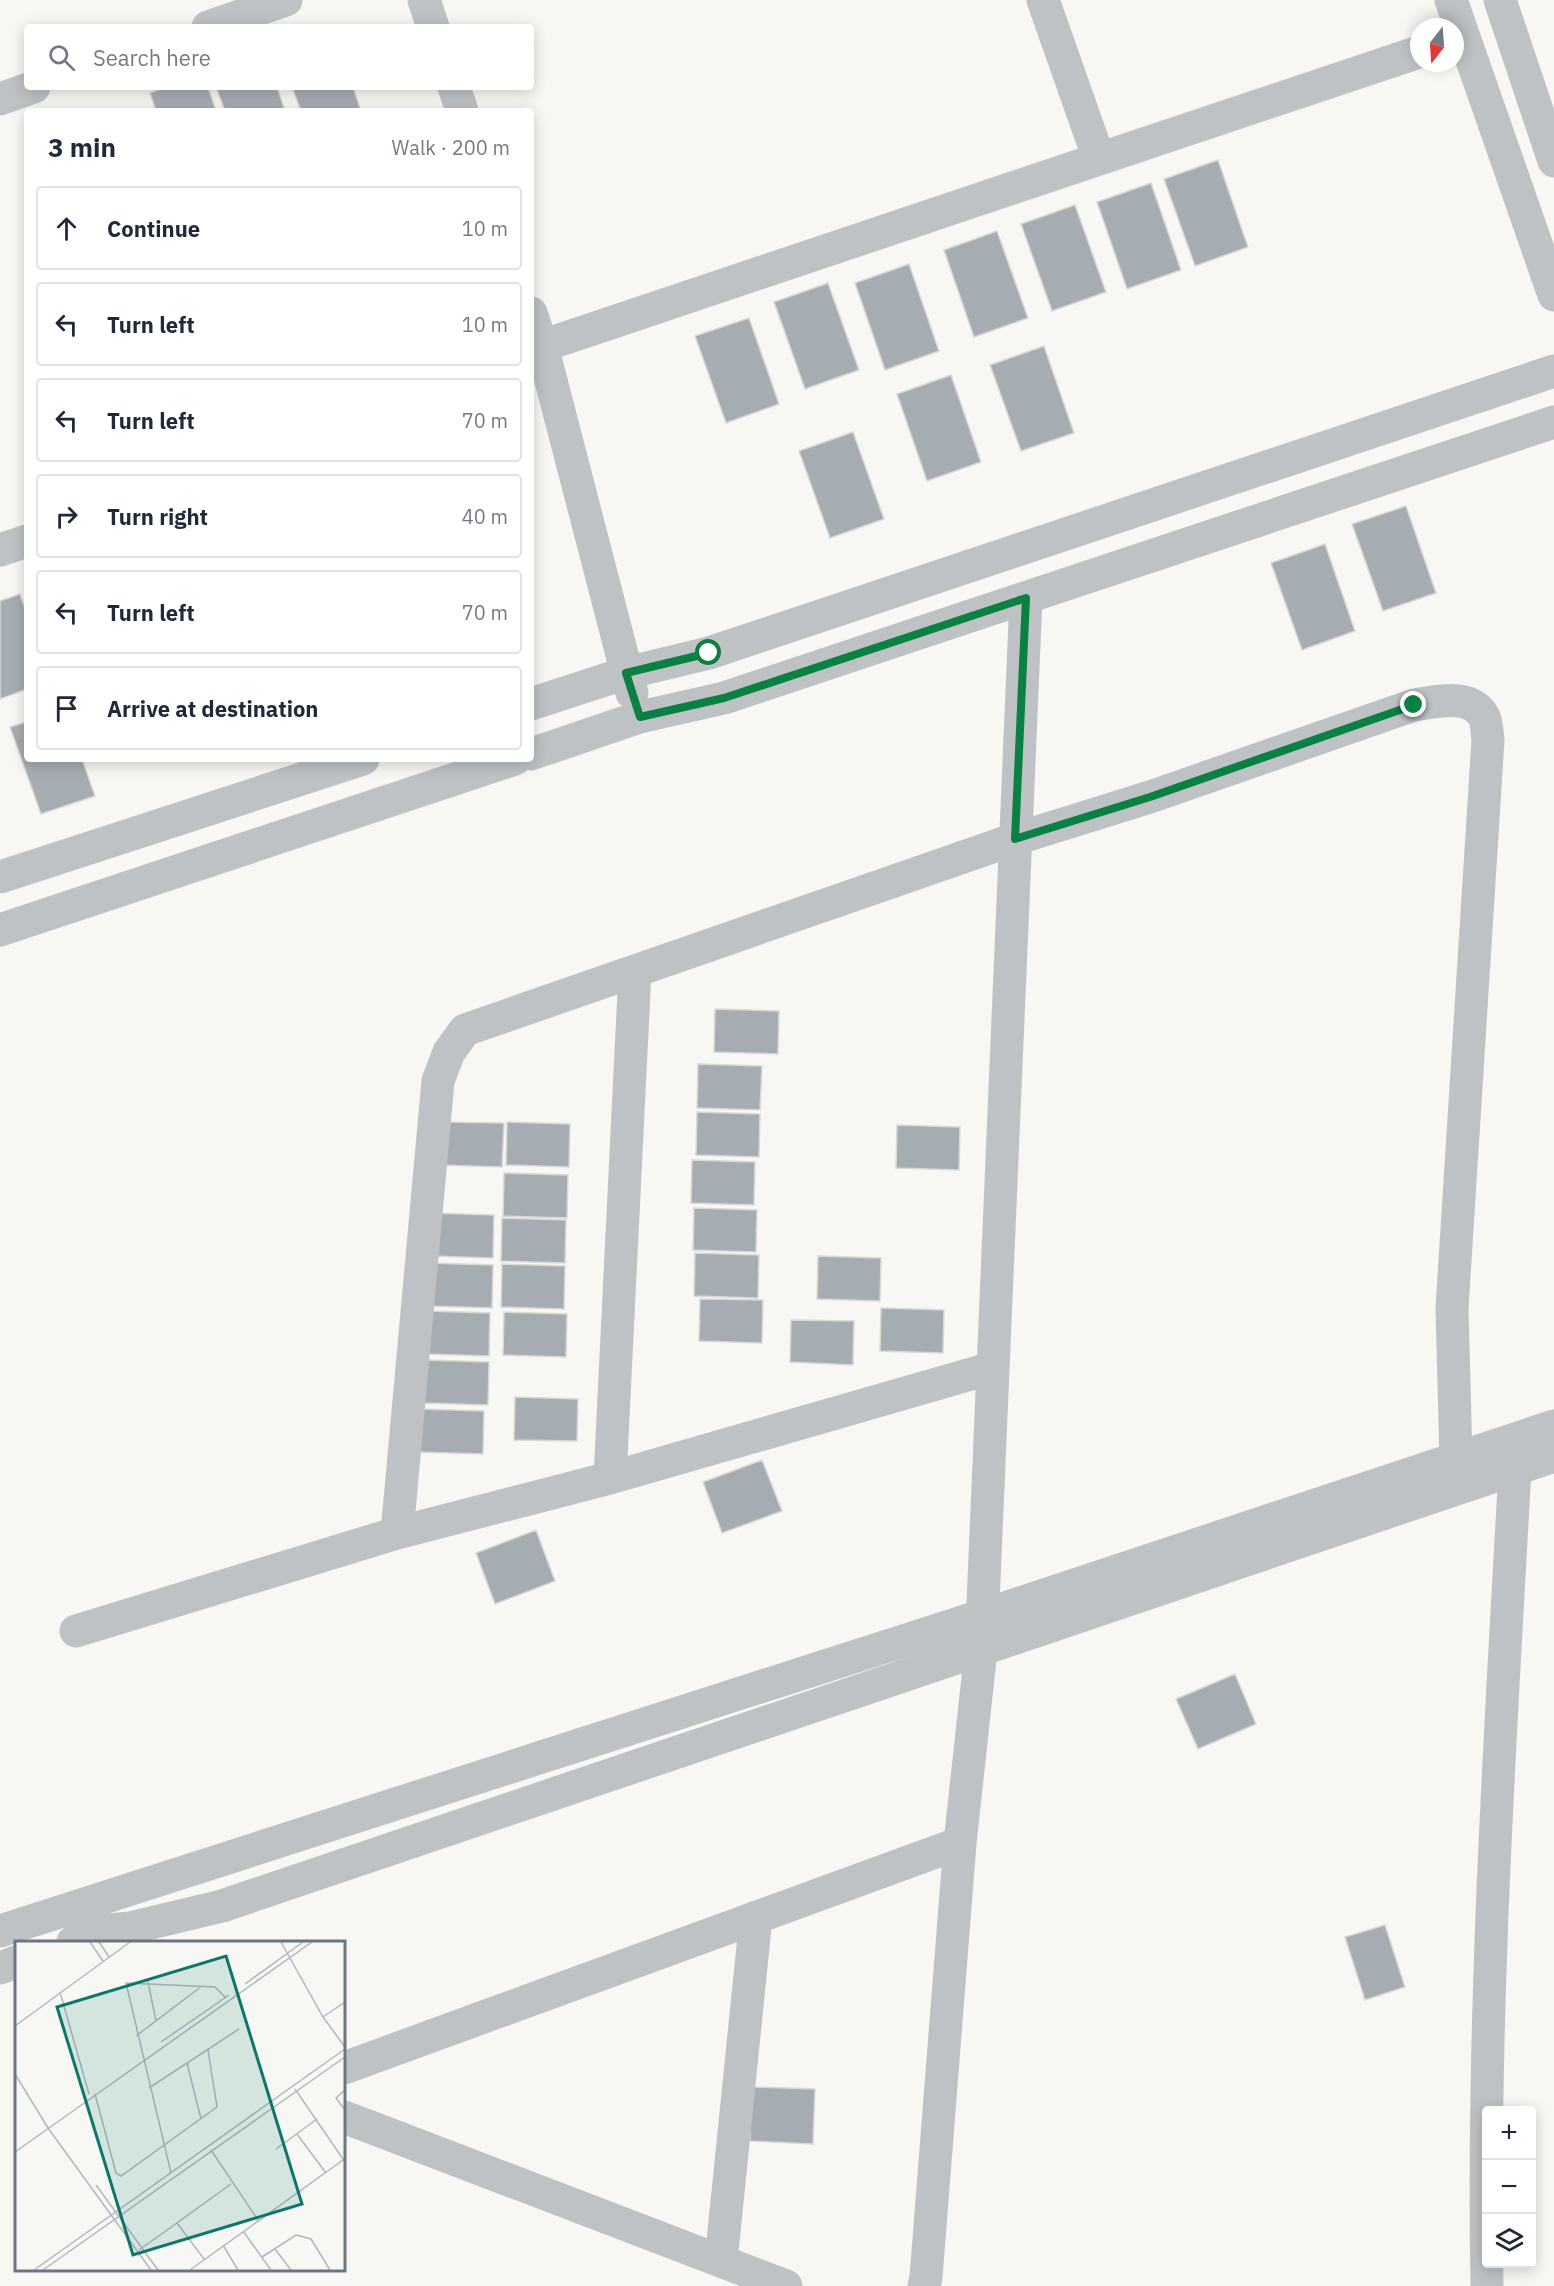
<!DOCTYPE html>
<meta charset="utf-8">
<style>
:root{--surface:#fff;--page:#f2f2f3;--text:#1f2937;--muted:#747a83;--line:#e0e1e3}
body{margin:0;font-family:"IBM Plex Sans",sans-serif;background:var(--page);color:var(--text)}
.controls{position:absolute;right:18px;bottom:18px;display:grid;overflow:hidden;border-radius:6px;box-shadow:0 3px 15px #0003}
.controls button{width:54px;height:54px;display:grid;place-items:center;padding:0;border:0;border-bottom:2px solid var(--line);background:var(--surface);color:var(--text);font:30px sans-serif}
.compass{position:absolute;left:1410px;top:18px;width:54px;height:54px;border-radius:50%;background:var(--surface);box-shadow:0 3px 15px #0003;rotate:197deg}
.stop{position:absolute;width:18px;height:18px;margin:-14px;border:4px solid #0b8043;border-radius:50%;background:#fff}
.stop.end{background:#0b8043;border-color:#fff;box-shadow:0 2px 6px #0008}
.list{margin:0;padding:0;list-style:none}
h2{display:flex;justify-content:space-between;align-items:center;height:78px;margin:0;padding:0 24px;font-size:26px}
h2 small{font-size:20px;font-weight:400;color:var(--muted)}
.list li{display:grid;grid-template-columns:39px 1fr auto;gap:18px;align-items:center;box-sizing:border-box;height:84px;margin:0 12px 12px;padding:0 12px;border:2px solid var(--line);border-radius:6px}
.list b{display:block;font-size:22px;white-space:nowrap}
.list em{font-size:20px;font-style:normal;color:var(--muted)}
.icon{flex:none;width:33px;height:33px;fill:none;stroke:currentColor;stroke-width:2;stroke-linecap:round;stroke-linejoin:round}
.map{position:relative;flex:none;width:1554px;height:2286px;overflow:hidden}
.search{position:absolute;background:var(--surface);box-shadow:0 3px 15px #0003;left:24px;top:24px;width:510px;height:66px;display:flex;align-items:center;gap:15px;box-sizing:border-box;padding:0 21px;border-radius:6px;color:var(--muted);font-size:22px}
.panel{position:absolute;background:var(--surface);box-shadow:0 3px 15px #0003;left:24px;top:108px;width:510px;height:654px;border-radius:6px}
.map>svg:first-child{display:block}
.building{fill:#a6adb2;stroke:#d8d8d7;stroke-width:1.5}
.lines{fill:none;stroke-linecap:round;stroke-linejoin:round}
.minor{stroke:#bec2c5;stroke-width:33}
.route{stroke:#0b8043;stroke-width:8}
.inset-road{fill:none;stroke:#b2b8bc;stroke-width:1.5}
.view{fill:#0f766e;fill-opacity:0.15;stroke:#0f766e;stroke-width:3}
.inset-edge{fill:none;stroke:#6a7781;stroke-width:3}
</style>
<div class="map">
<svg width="1554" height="2286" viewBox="0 0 1554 2286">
<rect width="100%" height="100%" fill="#f7f7f4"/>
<path class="building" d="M166,87H208L216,111H156L150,93Z
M216,87H277L285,111H225Z
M292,87H353L361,111H301Z
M1218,160L1248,247L1195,266L1164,179Z
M1151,183L1181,270L1127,289L1097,202Z
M1075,205L1106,292L1052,311L1021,224Z
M997,231L1028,318L974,337L944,250Z
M909,264L939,351L885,370L855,283Z
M828,283L859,370L805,389L774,302Z
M749,318L779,404L726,423L695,336Z
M1044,346L1074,433L1021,451L990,365Z
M951,375L981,462L927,481L897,394Z
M853,432L884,519L830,538L799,451Z
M1406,506L1436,593L1383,611L1352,524Z
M1325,544L1355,631L1302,650L1271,563Z
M20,594L27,614V689L0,699V601Z
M27,722V759H82L95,796L41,814L10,727Z
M715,1009L779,1011L778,1054L714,1052Z
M698,1064L762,1066L760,1110L697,1108Z
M697,1112L760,1114L759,1157L696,1155Z
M440,1122L504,1123L502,1167L439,1165Z
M507,1122L570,1124L569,1167L506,1165Z
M897,1125L960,1127L959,1170L896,1168Z
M692,1160L755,1162L754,1205L691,1203Z
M504,1173L568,1175L567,1218L503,1216Z
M694,1208L757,1210L756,1252L693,1250Z
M431,1213L494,1215L493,1258L430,1256Z
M502,1218L566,1220L565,1263L501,1261Z
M695,1253L759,1255L758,1298L694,1296Z
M818,1256L881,1258L880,1301L817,1299Z
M429,1263L493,1265L492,1308L428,1306Z
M502,1264L565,1266L564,1309L501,1307Z
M700,1299L763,1300L762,1343L699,1341Z
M881,1308L944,1310L943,1353L880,1351Z
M427,1311L490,1313L489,1356L426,1354Z
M504,1312L567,1314L566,1357L503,1355Z
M791,1320L854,1321L853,1365L790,1362Z
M425,1360L489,1362L488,1405L424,1403Z
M515,1397L578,1399L577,1441L514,1440Z
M420,1409L484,1411L483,1454L419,1452Z
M762,1460L782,1511L722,1533L703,1482Z
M536,1530L555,1581L495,1604L476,1553Z
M1235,1674L1256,1724L1198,1749L1176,1699Z
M1385,1925L1405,1987L1365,2000L1345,1937Z
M751,2087L815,2089L813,2144L750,2141Z"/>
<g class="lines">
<path class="minor" d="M424,0L433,27
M1451,0L1554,295
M1500,0L1554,161
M208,27L286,0
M454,87L462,111
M0,99L34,87
M1099,159L1419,52
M531,313L542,346L632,693
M542,346L1099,159L1043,0
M0,550L27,541
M531,704L626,673L709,653L1554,371
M531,754L640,717L724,698L1554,422
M0,877L363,759
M0,930L515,759
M610,1478L635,971
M397,1533L438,1081L449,1052L465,1030L1015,839L1150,797L1414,705C1436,702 1471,692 1484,717C1487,722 1487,734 1488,740L1452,1308L1456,1460
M76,1631L397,1533L610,1478L992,1368
M0,1931L981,1616L1554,1426
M73,1942L109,1930L130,1928L222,1906L1554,1456
M0,1968L16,1962
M344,2068L960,1843
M344,2117L786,2286
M721,2261L756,1917
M924,2286L926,2277L960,1843L981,1650L1026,598
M1487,2286C1482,2014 1500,1741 1515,1469"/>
</g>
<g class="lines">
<path class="route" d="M709,653L626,673L640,717L724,698L1026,598L1015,839L1150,797L1414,705"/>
</g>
<g transform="translate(15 1941)">
<rect width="330" height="330" fill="#f7f7f4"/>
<path class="inset-road" d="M75,1L88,20M84,1L94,16M266,1L308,76L330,106M133,41L141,80M230,43L288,1M45,51L74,153M308,76L330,61M0,85L115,1M121,95L187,45M146,101L214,54M172,122L186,178M0,133L33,187L136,329M134,147L224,88M280,148L330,221M330,149L321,157L330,169M80,153L101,232L106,235L202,166L193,109M282,193L311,232M261,208L302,178M196,209L243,279M0,211L297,1M156,232L111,42L200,46L211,57M81,244L143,329M228,290L256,329M208,304L223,329M260,308L276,329M124,309L162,282M247,316L281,294L296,298L315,329M189,318L162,282L216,243M19,329L330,108M28,329L330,116M175,329L328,219"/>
<path class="view" d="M211,15L287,263L118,314L42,66Z"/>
<rect width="330" height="330" class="inset-edge"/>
</g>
</svg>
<div class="controls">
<button>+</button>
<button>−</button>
<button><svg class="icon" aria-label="layers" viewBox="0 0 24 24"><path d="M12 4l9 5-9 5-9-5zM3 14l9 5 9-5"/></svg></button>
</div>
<svg class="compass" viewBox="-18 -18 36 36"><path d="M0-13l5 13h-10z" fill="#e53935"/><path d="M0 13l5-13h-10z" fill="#747a83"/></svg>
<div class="stop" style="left:709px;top:653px"></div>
<div class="stop end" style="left:1414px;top:705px"></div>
<div class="search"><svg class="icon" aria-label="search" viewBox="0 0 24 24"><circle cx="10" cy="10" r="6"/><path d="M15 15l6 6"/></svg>Search here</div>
<section class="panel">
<h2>3 min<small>Walk · 200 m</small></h2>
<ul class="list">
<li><svg class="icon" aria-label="ahead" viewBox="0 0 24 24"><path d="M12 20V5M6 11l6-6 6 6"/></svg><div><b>Continue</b></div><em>10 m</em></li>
<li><svg class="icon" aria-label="left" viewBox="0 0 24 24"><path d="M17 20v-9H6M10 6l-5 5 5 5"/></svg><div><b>Turn left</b></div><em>10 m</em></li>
<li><svg class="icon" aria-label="left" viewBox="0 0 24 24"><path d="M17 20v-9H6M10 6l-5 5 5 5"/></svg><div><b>Turn left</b></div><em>70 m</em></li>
<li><svg class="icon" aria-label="right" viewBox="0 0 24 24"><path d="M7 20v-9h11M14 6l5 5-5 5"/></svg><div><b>Turn right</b></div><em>40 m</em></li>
<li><svg class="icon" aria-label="left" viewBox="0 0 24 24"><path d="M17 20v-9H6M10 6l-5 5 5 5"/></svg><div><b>Turn left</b></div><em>70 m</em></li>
<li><svg class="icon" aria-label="arrive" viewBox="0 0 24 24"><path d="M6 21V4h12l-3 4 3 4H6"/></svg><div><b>Arrive at destination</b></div></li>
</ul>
</section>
</div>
